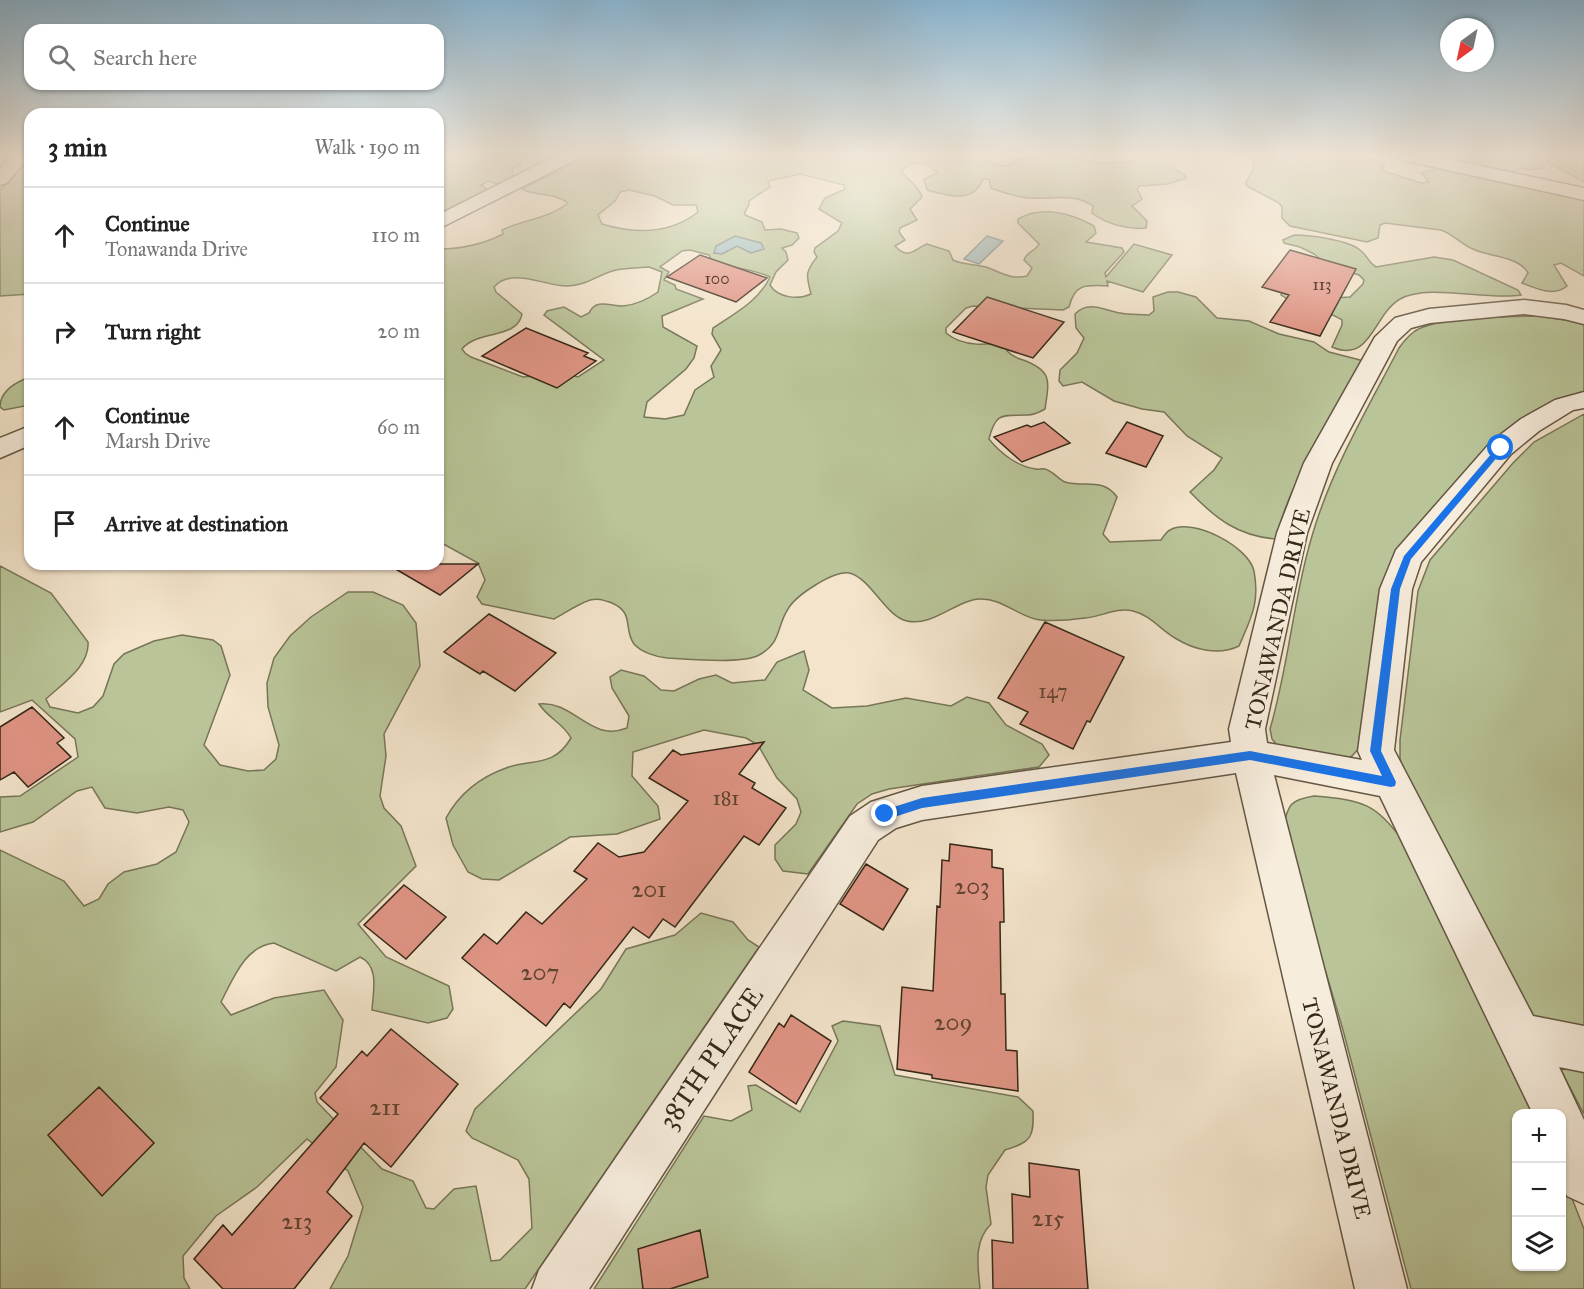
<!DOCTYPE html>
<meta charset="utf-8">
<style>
:root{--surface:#fff;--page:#f2f2f2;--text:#222;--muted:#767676;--line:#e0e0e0}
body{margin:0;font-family:"IM FELL Great Primer",serif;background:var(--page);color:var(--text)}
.controls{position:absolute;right:18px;bottom:18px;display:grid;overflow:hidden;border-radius:12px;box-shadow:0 2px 4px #0004}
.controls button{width:54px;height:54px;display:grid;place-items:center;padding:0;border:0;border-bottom:2px solid var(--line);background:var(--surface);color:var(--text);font:30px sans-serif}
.compass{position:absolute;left:1440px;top:18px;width:54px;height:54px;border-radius:50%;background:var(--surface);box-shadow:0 2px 4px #0004;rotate:213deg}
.stop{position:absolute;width:18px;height:18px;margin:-14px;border:4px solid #1a73e8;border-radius:50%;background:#fff}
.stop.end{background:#1a73e8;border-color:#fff;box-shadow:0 2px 6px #0008}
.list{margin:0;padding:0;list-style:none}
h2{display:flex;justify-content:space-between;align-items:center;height:78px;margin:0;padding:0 24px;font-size:26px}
h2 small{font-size:20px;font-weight:400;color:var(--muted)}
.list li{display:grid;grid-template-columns:39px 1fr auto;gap:18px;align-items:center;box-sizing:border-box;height:96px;padding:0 24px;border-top:2px solid var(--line)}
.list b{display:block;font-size:22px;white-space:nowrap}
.list p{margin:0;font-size:20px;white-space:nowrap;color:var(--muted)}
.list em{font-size:20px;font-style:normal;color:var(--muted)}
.icon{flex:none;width:33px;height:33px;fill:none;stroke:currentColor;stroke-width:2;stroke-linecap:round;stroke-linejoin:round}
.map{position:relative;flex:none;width:1584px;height:1289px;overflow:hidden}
.search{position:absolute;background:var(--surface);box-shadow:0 2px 4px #0004;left:24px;top:24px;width:420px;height:66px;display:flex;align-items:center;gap:15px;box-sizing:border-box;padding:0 21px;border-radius:18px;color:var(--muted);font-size:22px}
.panel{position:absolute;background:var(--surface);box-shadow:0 2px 4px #0004;left:24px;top:108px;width:420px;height:462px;border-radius:18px}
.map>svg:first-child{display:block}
.green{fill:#b9c498;stroke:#777658;stroke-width:1.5;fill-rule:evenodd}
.water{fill:#9ebdbe;stroke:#74817b;stroke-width:1.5}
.building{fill:#e09585;stroke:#352817;stroke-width:1.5}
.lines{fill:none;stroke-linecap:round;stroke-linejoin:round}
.minor-casing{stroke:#645744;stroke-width:3}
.minor{fill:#f7eddd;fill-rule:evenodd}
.route{fill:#1a73e8}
.labels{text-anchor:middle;stroke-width:4.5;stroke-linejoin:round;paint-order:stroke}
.far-number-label{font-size:16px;fill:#604332}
.number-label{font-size:20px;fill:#604332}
.street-label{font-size:22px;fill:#352817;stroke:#f7eddd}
.near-number-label{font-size:24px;fill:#604332}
.near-street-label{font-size:27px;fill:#352817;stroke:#f7eddd}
</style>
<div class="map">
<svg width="1584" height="1289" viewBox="0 0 1584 1289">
<rect width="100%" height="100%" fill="#f3e4cb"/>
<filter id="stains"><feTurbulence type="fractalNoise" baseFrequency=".00333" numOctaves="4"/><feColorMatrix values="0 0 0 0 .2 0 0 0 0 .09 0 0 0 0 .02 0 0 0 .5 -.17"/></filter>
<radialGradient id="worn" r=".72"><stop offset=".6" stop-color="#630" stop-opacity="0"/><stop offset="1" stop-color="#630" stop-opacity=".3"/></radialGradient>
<path class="green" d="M438,156H522L521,164L512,168L513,177C504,181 498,187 489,181L481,185L488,190L438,215Z
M587,156H987L989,162L1001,166L1009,165L1025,156H1059L1098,163L1128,162L1142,156H1206L1179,158L1173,166L1174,169L1185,175L1186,178L1168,184L1139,186L1137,189L1142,199L1132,206L1147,221L1146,228C1129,230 1106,224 1092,213L1093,206C1073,192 1051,200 1028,198C1015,196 1003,193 991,188L989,179H983C973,205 947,195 927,190L924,179L938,173L930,167L931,164L914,163L901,170C908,182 917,183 922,197L910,209L917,220L900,228L899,232L905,240L895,246C909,261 914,249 927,244L949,251L953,260C964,265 975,264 986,267C1000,272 1011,280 1027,276L1032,268L1024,260C1026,252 1036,251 1039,244L1018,223V219C1043,205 1070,213 1094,226L1096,233L1086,242L1122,248L1124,252L1105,273L1106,277L1134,244L1172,255L1143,292L1107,281L1108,286C1086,285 1075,283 1069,307L1063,310L973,306L966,308L946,328V333C964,348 988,345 1010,341L1007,351C1012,356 1016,358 1023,360C1053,371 1049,381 1045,409C1040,412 1033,415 1027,415C1003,416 996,411 989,439C1000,453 1018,467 1036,469C1039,470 1042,468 1045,469C1053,471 1058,479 1065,482C1085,488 1103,477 1117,497L1103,534L1110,542L1161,540C1163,537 1167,531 1170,530C1193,517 1249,547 1254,571C1260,603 1251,618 1239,646C1219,656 1194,650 1175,638C1161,630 1150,615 1133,611C1116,607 1101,617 1085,618C1070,620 1049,622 1035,619C1016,614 1000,598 980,599C956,600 933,627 907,621C886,617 870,577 849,573C833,571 796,595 788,609C776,627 782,644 757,656C738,664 688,659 667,658C656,657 641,652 634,644C623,629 635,613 612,603C603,600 599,598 590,600C578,604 565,613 554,619L482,604L477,597L485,580L478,563L438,541V249C461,249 482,245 503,234L502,230C523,220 550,218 568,203C554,192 537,197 522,189ZM800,174L844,185L845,189L825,198L819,209L842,223L838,231L815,248L814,252L817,257C805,272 806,275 811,294C798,300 778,298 770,285L776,272L788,260L786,252L782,248L792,245L799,238L797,233L781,229L765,230L762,222L745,215V212L749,205V201L770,187L768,181ZM629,190L655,196L673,205H696L698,212C670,234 635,234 602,224L598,215L615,201L620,192ZM690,250L709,255L713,263C733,268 751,268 770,277C759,301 734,314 713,328L712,334L721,350L711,366L714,377L695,390L684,415L665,419L644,417L647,402L686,369L694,358L697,346L663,327L662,316L703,299L676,289L675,285L664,280L669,272L660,267L682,251ZM649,267L662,272L658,292C648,299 635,305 623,306C610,306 596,298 589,313L581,317L564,307L547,311L544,315L604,360L578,377L565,373L523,377L471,357L465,353L462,349C478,329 517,340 522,314L496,292L494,287C511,267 545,286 567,286C586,286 599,274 616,270C627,268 638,268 649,267Z
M1252,156H1364L1385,165L1382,170L1387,172L1421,183L1429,182L1421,173L1438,169L1584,200V276L1561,263L1554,265L1567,286C1554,297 1537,289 1522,283L1528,273C1519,256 1489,257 1473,249C1461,244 1453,234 1441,230L1385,223L1380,225L1378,238L1367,242L1290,226L1282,218V207L1279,203L1247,186L1246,182L1254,168Z
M1431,156H1532L1544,163V168L1532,170L1519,168L1514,172Z
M1572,156L1584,158V182L1547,162V157Z
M30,165V294L0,296V190L20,169Z
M1294,235C1310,235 1348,240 1360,250C1367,255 1368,262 1376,267L1434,257L1453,260L1518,290L1521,295C1487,301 1429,283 1400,299C1373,315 1371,364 1332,347L1342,325V320C1323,307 1298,308 1281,295L1282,290L1333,298L1350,297L1363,284L1364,280L1359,275L1329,266L1314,254L1300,247L1284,243L1283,240Z
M1168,292H1178L1196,297L1217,318L1249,321L1279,334L1314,342L1329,352L1364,361C1335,421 1291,473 1276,539C1238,536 1216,519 1190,492L1214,470L1222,458L1187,436L1164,412L1142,409L1114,401L1082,382L1063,386L1059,381L1060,370L1077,353L1084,338L1076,328L1075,314C1088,300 1104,310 1120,313C1129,315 1139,314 1149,315L1154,311L1153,297Z
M1539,316L1584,323V394L1419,528L1360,747L1352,756L1341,760L1281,750L1272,739L1270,729C1290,661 1294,588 1317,520C1337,460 1370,404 1399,348C1404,341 1408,336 1415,331C1440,316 1509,317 1539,316Z
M30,377V405L4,410L0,407C0,391 16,382 30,377Z
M1584,414V1114L1407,780L1400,759V740L1418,591L1430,560L1513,463L1534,442Z
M0,566L51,593L88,642C90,666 62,684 46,699L50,707L78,713L93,707L103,696L114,664L124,654L154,641L182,635L213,640L221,646L230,675L204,745L220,765L248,771L264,770L276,759L279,745L268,707L267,683L274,658L290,636L311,617L348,592H373L403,605L416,623L420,666L384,734L386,756L380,796L384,808L401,826L416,866L358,924L386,957L449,986L453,1009L447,1018L428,1023L372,1010C373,992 380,966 360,957L336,971L274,943C245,946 233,979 221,1002L231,1015L274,998L324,990L343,1020L336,1067L315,1093L317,1102L382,1169L413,1181L426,1208L434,1209L454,1189L476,1186L491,1261L500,1260L532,1228L529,1179L518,1160L472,1138L466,1131L475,1109L601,989L626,949L675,935L701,913L733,922L748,940L759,947L525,1289H330L348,1256L363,1207L348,1171L307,1139L257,1187L216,1216L183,1256L184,1278L190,1289H0V850L64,881L84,906L99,899L108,884L124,872L157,864L176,852L189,822L183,810L169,807L137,813L105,808L92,787L77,791L33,822L0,832V797L20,796L78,757L75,739L32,700L0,712Z
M804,651L809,670L803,690L832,708L867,706L906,698L951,706L967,697L989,703L1006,725L1042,744L1049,755L1039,767L889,789L872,794L857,804L808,874L783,871L775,859V845L796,824L801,812L797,799L777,778L758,745L746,738L704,730L633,752L632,776L658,806L660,819L617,834L570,837L499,880L482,879L468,872L453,845L446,818C459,794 481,777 506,768C531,758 553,769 571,738C563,723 548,718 539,704C574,700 590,743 627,728L629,716L612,688L610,677L621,670L644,676L661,690L674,691L699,679L716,675L732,683L765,680L777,662Z
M1314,796C1363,800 1375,803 1404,842L1537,1113L1516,1114V1266H1562V1173L1584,1229V1289H1411L1343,1030L1283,828C1288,804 1290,800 1314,796Z
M843,1021L880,1026L895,1075L1018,1097L1033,1111C1034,1138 1031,1142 1005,1150L988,1175L986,1187L991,1224C973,1242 978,1266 980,1289H594L704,1116L731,1121L752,1110L748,1086L756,1085L800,1112L838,1041L832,1026Z"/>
<path class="water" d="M735,236L761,243L764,249L751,253L737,246L722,254L714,253L716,246Z
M987,236L1003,241L979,264L964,259Z"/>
<path class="building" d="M1290,250L1356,269L1320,336L1270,322L1289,295L1262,287Z
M700,255L767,278L736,302L667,277Z
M987,297L1064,322L1033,358L953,332Z
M526,328L588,353L584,356L596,361L557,388L482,356Z
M1044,422L1070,443L1022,462L994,437L1027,425L1031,427Z
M1127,422L1163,436L1146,467L1106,453Z
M387,564H478L440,595Z
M489,614L556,653L515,691L483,671L480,674L444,652Z
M1045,622L1124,657L1090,722L1087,721L1073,749L1020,724L1028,712L998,698Z
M32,707L64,738L57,743L71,757L28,787L14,772L0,780V727Z
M764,742L739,774L755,783L752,788L786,808L759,845L744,836L675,927L663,919L649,938L633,927L570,1008L564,1003L546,1026L462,958L484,934L497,944L526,912L542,924L587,879L574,871L598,843L619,857L644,852L688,801L649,778L673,750L681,755Z
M950,844L992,850V867L1003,869L1004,922H1000L1001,994H1005L1006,1050L1017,1051L1018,1091L932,1078V1075L897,1069L902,987L933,991L937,906L940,907L942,860L949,861Z
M866,864L908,889L883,930L840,904Z
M404,885L446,917L406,959L364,925Z
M791,1015L831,1041L796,1104L749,1072L779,1023L784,1027Z
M391,1029L458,1084L391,1167L364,1143L327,1192L352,1216L294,1289H223L194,1259L223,1225L232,1235L338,1114L320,1098L362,1051L367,1056Z
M99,1087L154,1143L102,1196L48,1135Z
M1029,1163L1079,1170L1088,1289H993L992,1240L1013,1243L1012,1194L1030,1197Z
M700,1230L708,1277L670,1289H643L638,1249Z"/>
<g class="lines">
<defs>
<path id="minor" d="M5,156H23L25,161L7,183L0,185V168L7,160Z
M555,156H578L575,160L438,229V215Z
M1398,156H1432L1584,188V200L1407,161L1401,160Z
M1524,300L1566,305L1584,310V324L1564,319L1524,314L1430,323L1411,328L1397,341L1332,463L1307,533L1265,729L1267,743L1362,760L1358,751L1380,589L1396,550L1491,442L1521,419L1555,400L1584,392V408L1573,410L1539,431L1511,454L1421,562L1412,589L1394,750L1533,1016L1584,1026V1072L1559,1067L1584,1120V1204L1567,1196L1562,1184V1114H1533L1380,796L1274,775L1407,1289H1355L1236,773L922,820L896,828L878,840L589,1289H532L539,1270L850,816L871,802L922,786L1231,742L1229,729L1277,533L1304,463L1375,337L1395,318L1429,309Z
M30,426V445L0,458V438Z"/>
</defs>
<use href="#minor" class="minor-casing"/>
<use href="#minor" class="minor"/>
</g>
<linearGradient id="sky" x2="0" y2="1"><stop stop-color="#8ab8d7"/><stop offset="0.46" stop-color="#faf3e8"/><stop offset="1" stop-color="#faf3e8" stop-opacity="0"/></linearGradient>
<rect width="1584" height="336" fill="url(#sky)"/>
<path class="route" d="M1498,446L1505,448L1411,559L1400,589L1381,751L1396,782L1395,786L1391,787L1250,760L922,808L885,820L881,818V811L922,798L1250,751L1382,776L1370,751L1391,589L1404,556Z"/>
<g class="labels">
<g class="far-number-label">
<text x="717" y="284">100</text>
<text x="1322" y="290">113</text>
</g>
<g class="number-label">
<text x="1053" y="698">147</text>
<text x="726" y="805">181</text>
</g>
<g class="street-label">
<text transform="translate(1277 619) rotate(-77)" y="8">TONAWANDA DRIVE</text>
<text transform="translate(1337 1108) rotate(76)" y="8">TONAWANDA DRIVE</text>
</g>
<g class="near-number-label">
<text x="972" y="894">203</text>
<text x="649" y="897">201</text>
<text x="540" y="980">207</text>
<text x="953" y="1030">209</text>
<text x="385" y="1115">211</text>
<text x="1048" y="1226">215</text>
<text x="297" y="1229">213</text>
</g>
<g class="near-street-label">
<text transform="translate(711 1058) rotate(-56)" y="9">38TH PLACE</text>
</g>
</g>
<rect width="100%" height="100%" filter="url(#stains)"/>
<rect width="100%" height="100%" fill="url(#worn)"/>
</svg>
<div class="controls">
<button>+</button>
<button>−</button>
<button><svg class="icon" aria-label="layers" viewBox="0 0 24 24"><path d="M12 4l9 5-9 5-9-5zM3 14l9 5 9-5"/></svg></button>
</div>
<svg class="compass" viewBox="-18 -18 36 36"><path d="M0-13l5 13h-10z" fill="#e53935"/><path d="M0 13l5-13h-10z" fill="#767676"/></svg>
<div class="stop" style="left:1501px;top:448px"></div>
<div class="stop end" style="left:885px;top:814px"></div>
<div class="search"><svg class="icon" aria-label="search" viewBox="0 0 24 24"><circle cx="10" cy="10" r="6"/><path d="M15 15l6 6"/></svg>Search here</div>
<section class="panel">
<h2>3 min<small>Walk · 190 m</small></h2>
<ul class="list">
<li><svg class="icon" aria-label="ahead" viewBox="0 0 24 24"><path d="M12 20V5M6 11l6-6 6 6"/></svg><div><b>Continue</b><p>Tonawanda Drive</p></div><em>110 m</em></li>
<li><svg class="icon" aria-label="right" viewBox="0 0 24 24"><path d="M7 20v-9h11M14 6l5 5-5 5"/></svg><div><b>Turn right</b></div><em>20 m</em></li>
<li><svg class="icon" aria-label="ahead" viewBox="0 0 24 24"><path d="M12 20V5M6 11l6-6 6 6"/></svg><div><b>Continue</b><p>Marsh Drive</p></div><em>60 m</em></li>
<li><svg class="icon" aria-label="arrive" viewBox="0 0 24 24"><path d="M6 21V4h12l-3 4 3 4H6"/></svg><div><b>Arrive at destination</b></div></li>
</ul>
</section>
</div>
